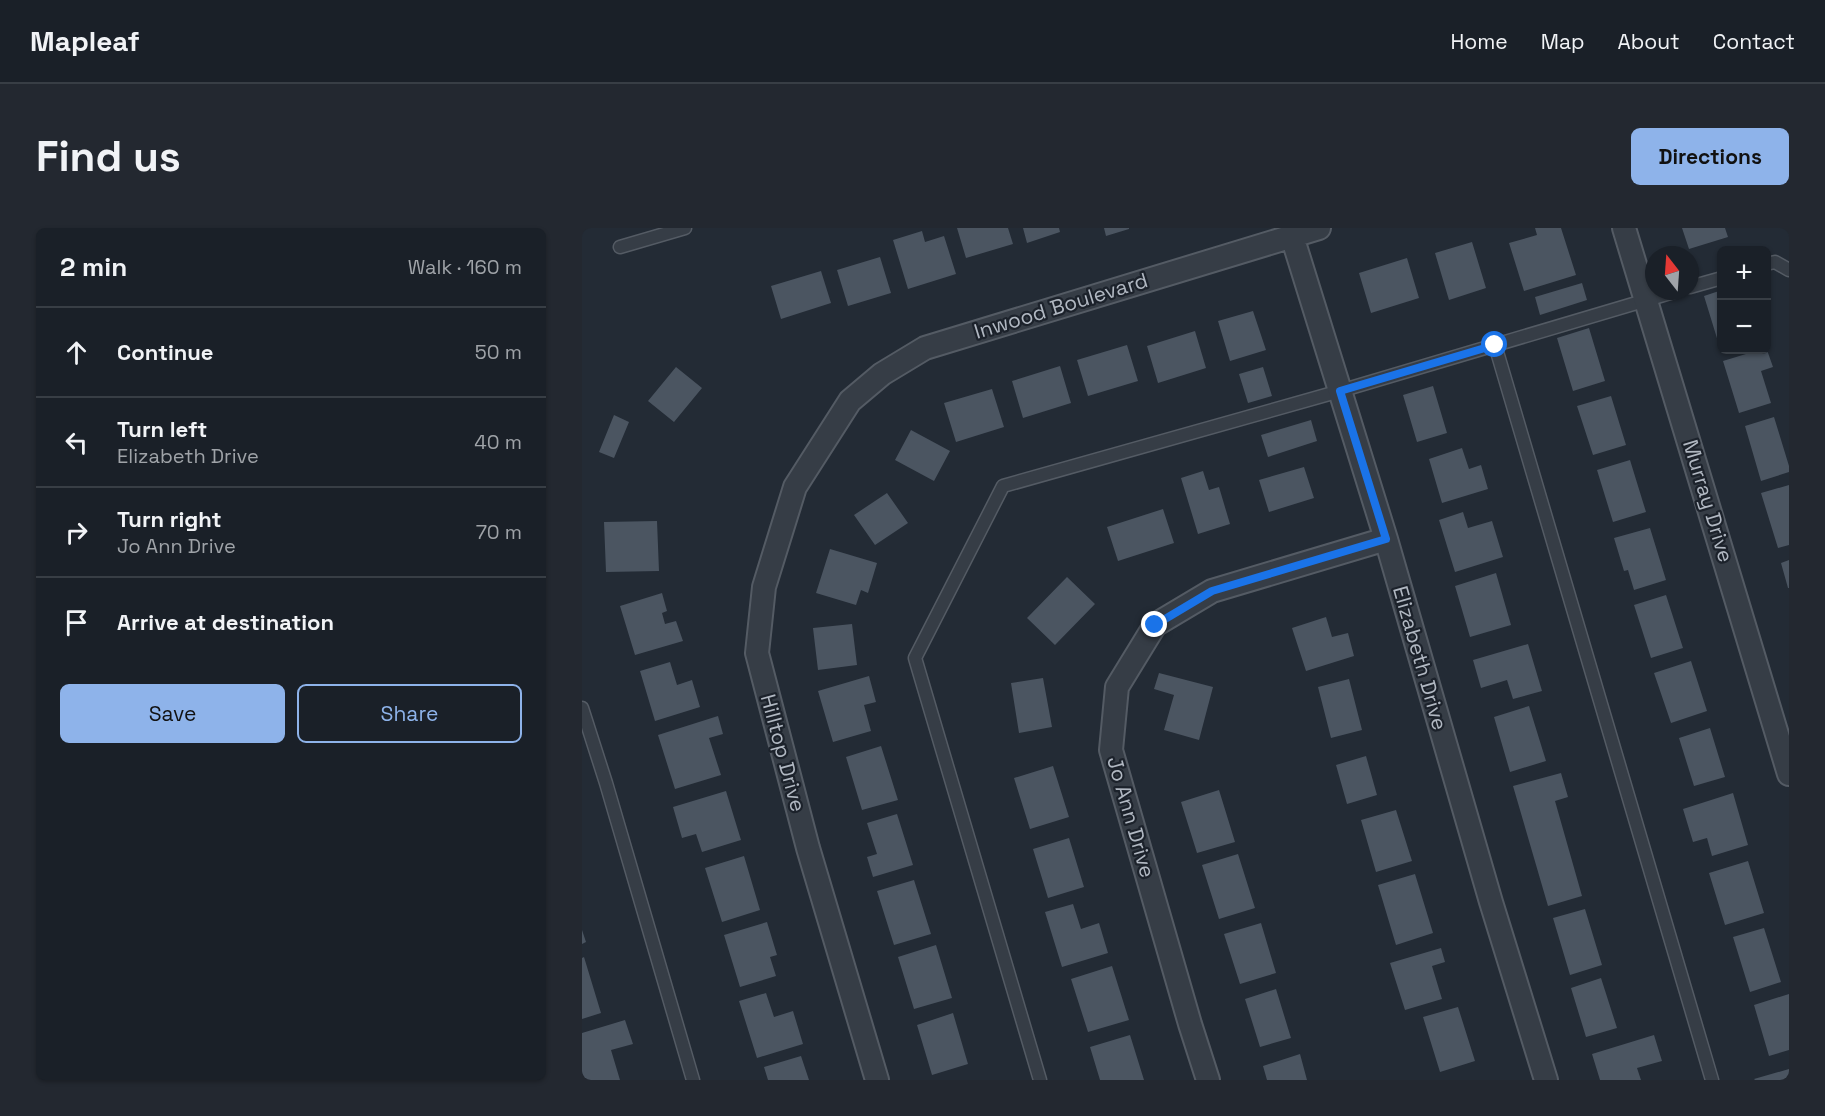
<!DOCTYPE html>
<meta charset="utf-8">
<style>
:root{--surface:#1a2028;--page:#232830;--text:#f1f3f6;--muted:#9fa3a8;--line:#383e45;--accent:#8eb3ea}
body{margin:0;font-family:"Space Grotesk",sans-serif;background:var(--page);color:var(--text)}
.controls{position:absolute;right:18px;top:18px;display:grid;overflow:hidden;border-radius:9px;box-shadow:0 2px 4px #0004}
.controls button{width:54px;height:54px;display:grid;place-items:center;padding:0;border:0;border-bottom:2px solid var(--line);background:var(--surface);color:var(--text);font:30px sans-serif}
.compass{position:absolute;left:1063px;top:18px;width:54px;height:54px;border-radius:50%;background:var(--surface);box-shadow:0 2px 4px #0004;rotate:343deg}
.stop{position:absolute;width:18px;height:18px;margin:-14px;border:4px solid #1a73e8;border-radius:50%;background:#fff}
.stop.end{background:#1a73e8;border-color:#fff;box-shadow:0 2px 6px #0008}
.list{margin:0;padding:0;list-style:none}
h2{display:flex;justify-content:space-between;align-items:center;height:78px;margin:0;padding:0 24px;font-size:26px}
h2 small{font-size:20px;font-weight:400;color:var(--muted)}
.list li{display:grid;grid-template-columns:39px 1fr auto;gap:18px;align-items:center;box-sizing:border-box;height:90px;padding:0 24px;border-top:2px solid var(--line)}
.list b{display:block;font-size:22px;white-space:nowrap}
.list p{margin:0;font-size:20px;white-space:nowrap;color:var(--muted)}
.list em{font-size:20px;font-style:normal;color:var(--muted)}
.actions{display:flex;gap:12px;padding:18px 24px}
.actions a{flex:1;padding:14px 0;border:2px solid var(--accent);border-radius:9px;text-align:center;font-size:21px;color:var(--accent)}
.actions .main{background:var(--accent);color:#111}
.icon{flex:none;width:33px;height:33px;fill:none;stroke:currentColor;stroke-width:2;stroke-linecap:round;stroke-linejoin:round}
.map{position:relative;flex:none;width:1207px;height:852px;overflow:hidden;border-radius:9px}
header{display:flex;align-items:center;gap:36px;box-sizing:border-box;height:84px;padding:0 30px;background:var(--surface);border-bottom:2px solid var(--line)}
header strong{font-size:28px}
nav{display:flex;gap:33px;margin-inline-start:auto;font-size:21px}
.intro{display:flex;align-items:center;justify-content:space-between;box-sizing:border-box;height:144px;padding:0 36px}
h1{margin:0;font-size:42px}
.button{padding:15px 27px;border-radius:9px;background:var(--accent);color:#111;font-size:21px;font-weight:700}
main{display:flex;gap:36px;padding:0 36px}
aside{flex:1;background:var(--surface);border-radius:9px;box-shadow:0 2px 4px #0004}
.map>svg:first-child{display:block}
.building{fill:#4b5561}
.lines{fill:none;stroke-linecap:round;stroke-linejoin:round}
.lane-casing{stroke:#545b64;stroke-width:15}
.street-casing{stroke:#545b64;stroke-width:26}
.lane{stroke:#363d46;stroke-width:12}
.street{stroke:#363d46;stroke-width:22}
.route{stroke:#1a73e8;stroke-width:8}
.labels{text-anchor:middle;stroke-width:4.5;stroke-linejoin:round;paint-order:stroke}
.street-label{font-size:21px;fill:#b1b8c2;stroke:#1c222b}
</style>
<header>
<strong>Mapleaf</strong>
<nav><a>Home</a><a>Map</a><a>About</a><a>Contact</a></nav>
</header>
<div class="intro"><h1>Find us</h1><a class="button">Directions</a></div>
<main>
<aside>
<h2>2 min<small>Walk · 160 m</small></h2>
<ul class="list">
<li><svg class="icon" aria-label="ahead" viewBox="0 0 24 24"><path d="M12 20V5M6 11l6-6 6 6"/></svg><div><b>Continue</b></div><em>50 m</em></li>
<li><svg class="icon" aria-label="left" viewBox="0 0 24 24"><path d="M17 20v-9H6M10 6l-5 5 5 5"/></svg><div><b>Turn left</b><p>Elizabeth Drive</p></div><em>40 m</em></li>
<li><svg class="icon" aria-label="right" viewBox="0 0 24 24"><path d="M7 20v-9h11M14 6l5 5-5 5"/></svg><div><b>Turn right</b><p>Jo Ann Drive</p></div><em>70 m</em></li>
<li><svg class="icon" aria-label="arrive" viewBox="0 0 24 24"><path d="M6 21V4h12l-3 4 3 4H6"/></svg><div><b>Arrive at destination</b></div></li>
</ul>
<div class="actions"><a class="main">Save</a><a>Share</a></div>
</aside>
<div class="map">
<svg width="1207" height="852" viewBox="0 0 1207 852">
<rect width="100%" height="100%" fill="#232b35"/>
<path class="building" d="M375,0H426L431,16L384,30Z
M441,0H477L478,4L445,15Z
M522,0H547V1L524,8Z
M953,0H979L994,47L942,63L927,15L955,7Z
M1100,0H1143L1146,9L1107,21Z
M340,3L343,14L362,8L374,46L326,61L311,12Z
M890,14L904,60L867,72L853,25Z
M298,29L309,65L266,78L255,42Z
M825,30L837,70L789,85L777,45Z
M239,43L249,75L199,91L189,58Z
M1000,55L1005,72L958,87L953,69Z
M1140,62V119L1138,120L1122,68Z
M671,83L684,122L648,133L636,93Z
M1007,100L1023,153L991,163L975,110Z
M613,103L624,140L576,155L565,118Z
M545,117L556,153L506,168L495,132Z
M1177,122H1185L1191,139L1179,143L1189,175L1157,185L1141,133Z
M478,138L489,175L441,190L430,153Z
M94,139L120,160L92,194L66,173Z
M681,139L690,168L666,175L657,146Z
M851,158L865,205L835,214L821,167Z
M410,161L422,199L374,214L362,175Z
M1029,168L1044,217L1011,227L995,178Z
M32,187L47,194L32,230L17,224Z
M1192,189L1207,238V244L1179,253L1163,198Z
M729,192L735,213L686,229L679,207Z
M329,202L368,223L352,253L313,232Z
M880,220L887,241L899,237L906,261L860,275L847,231Z
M1048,232L1064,284L1031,294L1015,242Z
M722,239L732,270L687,284L677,252Z
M621,243L627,262L637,259L648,296L616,306L599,250Z
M1207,257V317L1196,320L1179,265Z
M305,265L326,295L293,317L272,287Z
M581,281L592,315L536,333L525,299Z
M881,284L886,300L910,293L921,329L873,344L857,292Z
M75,293L77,343L24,344L22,294Z
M1068,300L1084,352L1052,362L1046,342L1042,343L1032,310Z
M248,321L295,335L286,365L279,362L274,377L234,365Z
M1207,332V360H1206L1199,335Z
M914,345L929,397L888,409L873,358Z
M485,349L513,376L473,417L445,390Z
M80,365L85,383L80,385L83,396L94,393L101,413L53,427L38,378Z
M1084,367L1101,420L1069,430L1052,377Z
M744,389L750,409L766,405L772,428L724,443L710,400Z
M270,396L275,437L236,442L231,400Z
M946,416L960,463L931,471L925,452L899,460L891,432Z
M1109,433L1125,483L1089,495L1072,445Z
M88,434L95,457L110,452L118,479L73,493L58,443Z
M577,445L631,459L617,512L582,502L592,467L572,461Z
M287,448L294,474L282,477L289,503L251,514L236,463Z
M461,450L470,499L437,505L429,455Z
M767,451L780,502L749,510L736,459Z
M947,478L964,533L928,544L912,489Z
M136,488L141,506L127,510L139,547L93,561L76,507Z
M1128,500L1143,549L1112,558L1097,510Z
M299,518L316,572L280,582L264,529Z
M784,528L795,567L765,576L754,537Z
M471,538L487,589L448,601L432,550Z
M979,545L986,569L973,573L1000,668L966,678L931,558Z
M637,562L653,614L615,625L599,574Z
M144,563L159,612L120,624L114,606L100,610L91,579Z
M1151,565L1166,617L1130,628L1125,610L1111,614L1101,581Z
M814,582L830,633L794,644L779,592Z
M315,586L331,637L291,649L285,629L295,626L285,595Z
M487,610L502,659L466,670L451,621Z
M656,626L673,680L637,691L620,637Z
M162,628L178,682L140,694L123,640Z
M1166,633L1182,685L1143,697L1127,645Z
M833,646L851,705L814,717L796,657Z
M332,652L349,706L312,717L295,663Z
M491,676L499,701L517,695L526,725L480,739L463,684Z
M1003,681L1020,737L988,747L971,690Z
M185,694L195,727L188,729L194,748L158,759L142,707Z
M679,695L694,745L658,756L642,706Z
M1182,700L1199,754L1168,764L1151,709Z
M0,702L4,714L0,716Z
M354,717L370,770L332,781L316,729Z
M859,720L863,734L850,738L860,771L823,782L808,735Z
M2,729L19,785L0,791V730Z
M530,738L547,792L506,804L489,751Z
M1019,750L1035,800L1004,809L989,760Z
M694,761L709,810L678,819L663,771Z
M184,765L192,789L211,783L221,816L175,830L157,773Z
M1207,766V822L1187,828L1172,777Z
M876,779L893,833L858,844L841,789Z
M371,785L386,836L350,847L335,797Z
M43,792L51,816L29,822L38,852H2L0,845V805Z
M548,807L562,852H518L508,819Z
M1072,807L1080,833L1055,840L1059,852H1018L1010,826Z
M718,826L725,852H685L681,838Z
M219,828L227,852H186L182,839Z
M1207,841V852H1173L1172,851Z"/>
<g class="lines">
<defs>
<path id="lane" d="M38,19L103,0
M1184,36L1193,34L1207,42
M1108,59L1140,50
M913,117L1130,852
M0,480L24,555L111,852
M458,852L333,430L421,258L758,163L1095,63"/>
<path id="street" d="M1042,0L1207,546
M710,8L804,311L909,674L964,852
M295,852L226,620L175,425L182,359L213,259L268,173L300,146L343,120L737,0
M626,852L608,796L529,522L535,459L573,397L630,363L804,311"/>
</defs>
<use href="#lane" class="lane-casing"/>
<use href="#street" class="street-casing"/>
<use href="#lane" class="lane"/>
<use href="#street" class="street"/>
</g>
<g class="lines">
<path class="route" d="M573,397L630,363L804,311L758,163L913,117"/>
</g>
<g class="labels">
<g class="street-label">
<text transform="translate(479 78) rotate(-17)" y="7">Inwood Boulevard</text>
<text transform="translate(1126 273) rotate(73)" y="7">Murray Drive</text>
<text transform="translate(838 430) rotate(74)" y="7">Elizabeth Drive</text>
<text transform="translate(201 525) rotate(75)" y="7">Hilltop Drive</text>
<text transform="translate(549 589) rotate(74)" y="7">Jo Ann Drive</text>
</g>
</g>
</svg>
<div class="controls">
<button>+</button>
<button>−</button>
</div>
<svg class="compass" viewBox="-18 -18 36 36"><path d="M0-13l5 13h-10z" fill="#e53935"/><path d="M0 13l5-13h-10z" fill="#9fa3a8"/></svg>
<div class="stop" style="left:913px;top:117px"></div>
<div class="stop end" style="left:573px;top:397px"></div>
</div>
</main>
